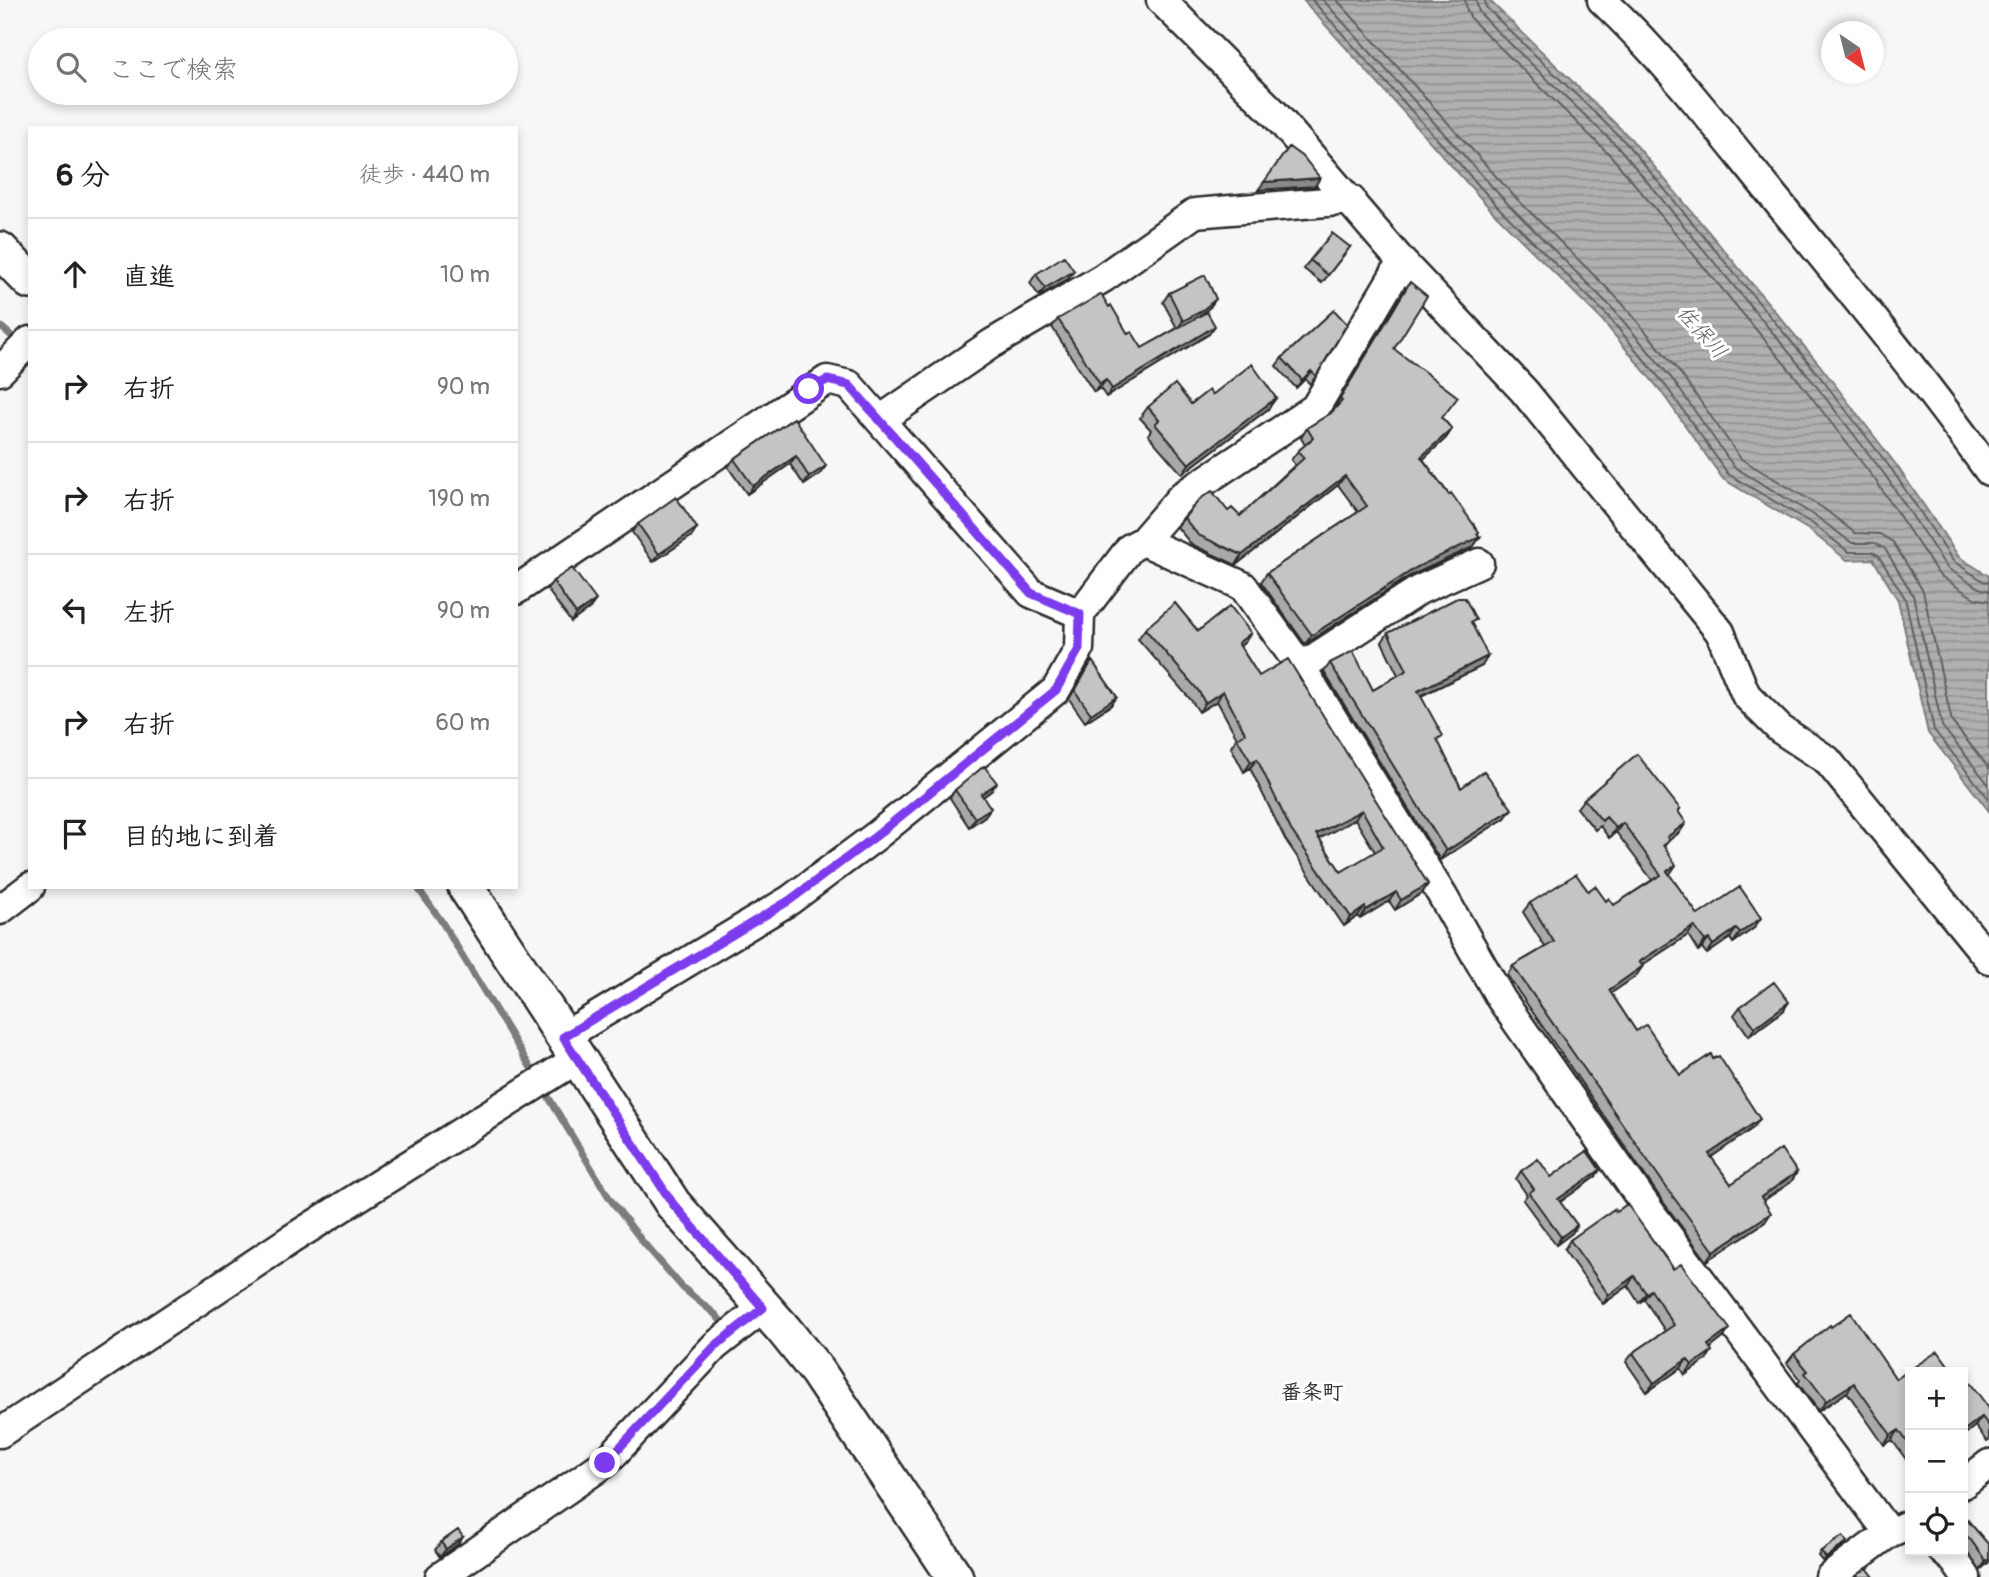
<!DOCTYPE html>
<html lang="ja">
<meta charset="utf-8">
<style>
:root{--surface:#fff;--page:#f2f2f2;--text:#202124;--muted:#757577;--line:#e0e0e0}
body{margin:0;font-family:Pangolin,"Klee One",sans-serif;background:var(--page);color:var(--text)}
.controls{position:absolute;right:21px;bottom:21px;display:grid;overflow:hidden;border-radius:0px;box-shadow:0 4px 10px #0003}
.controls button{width:63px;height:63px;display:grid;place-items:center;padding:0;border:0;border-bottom:2px solid var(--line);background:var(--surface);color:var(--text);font:35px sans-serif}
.compass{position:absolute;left:1821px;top:21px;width:63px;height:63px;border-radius:50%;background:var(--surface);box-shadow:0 4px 10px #0003;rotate:145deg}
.stop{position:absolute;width:21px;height:21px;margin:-16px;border:5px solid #7c3aed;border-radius:50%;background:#fff}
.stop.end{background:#7c3aed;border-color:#fff;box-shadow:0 2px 7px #0008}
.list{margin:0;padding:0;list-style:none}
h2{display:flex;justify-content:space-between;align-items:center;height:91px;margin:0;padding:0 28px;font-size:30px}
h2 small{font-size:23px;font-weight:400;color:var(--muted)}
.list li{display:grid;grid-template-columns:46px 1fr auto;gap:21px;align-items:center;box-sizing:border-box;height:112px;padding:0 28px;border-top:2px solid var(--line)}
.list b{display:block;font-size:26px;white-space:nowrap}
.list em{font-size:23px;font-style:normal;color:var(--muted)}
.icon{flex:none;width:38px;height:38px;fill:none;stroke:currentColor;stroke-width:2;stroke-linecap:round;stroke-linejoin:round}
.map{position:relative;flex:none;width:1989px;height:1577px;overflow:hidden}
.search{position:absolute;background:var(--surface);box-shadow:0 4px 10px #0003;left:28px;top:28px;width:490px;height:77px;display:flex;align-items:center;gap:18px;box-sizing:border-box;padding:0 24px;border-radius:38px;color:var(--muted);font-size:26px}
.panel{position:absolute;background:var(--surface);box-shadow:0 4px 10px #0003;left:28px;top:126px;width:490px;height:763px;border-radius:0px}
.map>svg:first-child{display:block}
.water{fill:url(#water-rules);stroke:#7b7b7b;stroke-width:2}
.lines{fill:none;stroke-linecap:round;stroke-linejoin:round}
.shore{stroke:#606060;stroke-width:2}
.stream{stroke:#7b7b7b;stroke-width:7}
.minor-casing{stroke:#2b2b2b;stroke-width:33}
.tertiary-casing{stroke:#2b2b2b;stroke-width:40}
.minor{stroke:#fff;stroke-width:28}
.tertiary{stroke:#fff;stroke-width:35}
.wall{fill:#a9a9a9;stroke:#2b2b2b;stroke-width:2;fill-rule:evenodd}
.shaded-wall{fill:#898989;stroke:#2b2b2b;stroke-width:2}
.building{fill:#c4c4c4;stroke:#2b2b2b;stroke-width:2;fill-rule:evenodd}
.route{stroke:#7c3aed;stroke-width:9}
.labels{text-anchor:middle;stroke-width:6;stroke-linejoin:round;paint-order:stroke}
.water-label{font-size:21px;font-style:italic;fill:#5a5a5a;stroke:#fff}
.neighbourhood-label{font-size:21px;font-weight:bold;fill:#2b2b2b;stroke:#fff}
</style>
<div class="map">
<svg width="1989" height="1577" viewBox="0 0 1989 1577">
<defs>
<pattern id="water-rules" width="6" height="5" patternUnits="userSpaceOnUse" patternTransform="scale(1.75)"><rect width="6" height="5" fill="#b0b0b0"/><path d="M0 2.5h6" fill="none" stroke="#8f8f8f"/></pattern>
</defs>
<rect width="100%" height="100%" fill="#f7f7f7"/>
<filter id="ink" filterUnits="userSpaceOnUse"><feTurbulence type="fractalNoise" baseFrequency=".0143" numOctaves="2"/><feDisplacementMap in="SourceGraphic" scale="14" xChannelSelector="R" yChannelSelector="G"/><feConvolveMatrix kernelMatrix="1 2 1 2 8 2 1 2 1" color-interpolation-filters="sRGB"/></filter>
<g filter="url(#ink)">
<path class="water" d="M1303,0H1489L1631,139L1819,364L1897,466L1959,557L1989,576V811L1928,733L1898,600L1873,559L1847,560L1809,530L1723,479L1660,390L1602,320L1494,213Z"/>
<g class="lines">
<path class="shore" d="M1312,0L1499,208L1607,315L1666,386L1728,474L1813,524L1849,552H1872L1878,555L1905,598L1934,730L1989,799
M1323,0L1506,202L1613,309L1673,380L1734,467L1817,517L1852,543H1875L1885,549L1913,595L1942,726L1989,785
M1337,0L1513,195L1621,302L1681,374L1741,459L1823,508L1855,533L1880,534L1893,542L1923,591L1952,722L1989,768
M1465,0L1467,11L1472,20L1612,157L1799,381L1876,481L1939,575L1974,598L1989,601
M1476,0L1479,12L1497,31L1620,149L1807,374L1885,475L1947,568L1979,588L1989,591
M1485,0L1486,7L1504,25L1626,143L1814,369L1892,470L1953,561L1983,581L1989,582"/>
<path class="stream" d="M0,326L21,344
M417,887L440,919L537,1078
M543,1088L610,1199L642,1241L683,1288L716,1315L728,1330"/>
<defs>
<path id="minor" d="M1161,0L1274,113L1402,262L1524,391L1720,632L1746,695L1780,729L1827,760L1989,959
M1602,0C1664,58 1716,126 1769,191C1844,283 1920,374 1989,471
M0,371L30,341
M880,420L991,344L1103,278L1195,213L1351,200
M1143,541L1243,586L1301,667L1442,895L1501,999L1651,1213L1889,1533
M516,590L827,380L849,385L1031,593L1080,614
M1301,667L1419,590L1479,563
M0,910L30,887
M563,1037L790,900L876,836L1056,690L1079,649L1080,614L1130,548L1143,541L1182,496L1315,408L1402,262
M0,1433L290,1240L577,1059
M1963,1484L1989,1464
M1943,1551L1954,1560L1966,1577
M440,1577L605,1463L715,1346L763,1308
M1830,1577L1889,1533L1910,1524"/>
<path id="tertiary" d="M0,250L30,281
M466,887L673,1204L784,1330L817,1371L955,1577"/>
</defs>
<use href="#minor" class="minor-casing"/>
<use href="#tertiary" class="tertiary-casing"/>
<use href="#minor" class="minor"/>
<use href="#tertiary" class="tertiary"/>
</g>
<path class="wall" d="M1350,247L1322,283L1304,269L1310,260Z
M1074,271L1068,279L1039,296L1030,283L1036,274Z
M1410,282L1394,349L1442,418L1452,429L1446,438L1423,459L1480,537L1473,547L1410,576L1305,644L1261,582L1267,573L1358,512L1338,485L1236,565L1191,544L1177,527L1184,518L1228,511L1240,516L1295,465L1291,460L1298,451L1305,445L1301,438L1307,428L1331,413L1334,409Z
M1169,293L1210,307L1200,315L1209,334L1106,397L1100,388L1094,392L1052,327L1058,319L1109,307L1128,334L1142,348L1177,328L1163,302Z
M1334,310L1316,376L1310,384L1305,379L1296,388L1276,366L1282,358Z
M1212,395L1276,398L1268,409L1182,474L1148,435L1151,430L1140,418L1148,407L1191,404Z
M794,418L820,474L804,485L790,464L747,494L728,467L734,459Z
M638,524L697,528L692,536L653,562L632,532Z
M553,581L590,608L571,622L547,589Z
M1472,625L1482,666L1421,696L1438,742L1461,788L1505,818L1440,860L1324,672L1330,663L1373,690L1398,675L1382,642L1388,633Z
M1145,629L1198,631L1245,642L1240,646L1259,676L1428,884L1422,893L1395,910L1389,901L1360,919L1358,916L1344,926L1285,839L1250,768L1244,772L1231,747L1237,738L1217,701L1199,712L1191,700L1138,639ZM1355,819L1375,852L1341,872L1319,838Z
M1092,661L1117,697L1111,705L1085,722L1069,699Z
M955,790L991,791L983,797L985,816L969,827L950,798Z
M1584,799L1680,809L1678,812L1680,832L1669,840L1664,847L1669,874L1698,915L1754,928L1733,943L1730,938L1707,954L1702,948L1698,951L1688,935L1642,965L1636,976L1611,993L1636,1031L1680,1075L1753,1128L1711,1157L1731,1184L1797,1172L1791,1182L1763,1201L1765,1222L1707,1261L1664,1203L1507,975L1513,966L1545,947L1523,912L1530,903L1588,891L1614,905L1652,880L1616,832L1609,838L1600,826L1595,830L1577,808Z
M1740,1007L1783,1011L1749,1036L1734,1015Z
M1521,1171L1551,1177H1595L1560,1202L1577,1225L1572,1233L1556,1245L1523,1200L1527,1195L1516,1179Z
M1616,1212L1673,1269L1723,1338L1710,1348L1706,1360L1685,1375L1681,1368L1647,1392L1626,1362L1633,1353L1665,1331L1644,1299L1639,1303L1628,1286L1603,1304L1564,1250L1570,1240Z
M1794,1354L1896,1379L1910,1372V1465L1892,1440L1884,1445L1847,1392L1819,1411L1798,1383L1800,1380L1787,1363Z
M1989,1406V1441L1987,1442L1975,1426Z
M1963,1515L1989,1545V1562L1980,1570L1963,1546Z
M463,1537L457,1545L440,1557L435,1550L441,1542Z
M1844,1546L1823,1562L1818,1556L1821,1551Z"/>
<path class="shaded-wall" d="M1320,178L1315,186L1258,190L1264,182Z
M1074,271L1068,279L1039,296L1045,288Z
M1216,299L1210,307L1195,320L1177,329L1183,321Z
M1215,326L1209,334L1106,397L1112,389Z
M1311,371L1305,379L1296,388L1302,380Z
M1106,380L1100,388L1094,392L1100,384Z
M1276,398L1268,409L1182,474L1189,464Z
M1452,429L1446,438L1415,467L1421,457Z
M796,456L790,464L747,494L753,486Z
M826,466L820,474L804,485L809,477Z
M1345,476L1338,485L1236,565L1242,555Z
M697,528L692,536L653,562L659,554Z
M1479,532L1473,540L1480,537L1473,547L1410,576L1305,644L1312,635L1417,567Z
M596,600L590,608L571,622L576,614Z
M1251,633L1245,642L1231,653L1238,643Z
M1488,656L1482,666L1412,700L1418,691Z
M1223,691L1217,701L1199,712L1205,703Z
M1117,697L1111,705L1085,722L1091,714Z
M1257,759L1250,768L1244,772L1251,762Z
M997,783L991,791L976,802L981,794Z
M991,808L985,816L969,827L975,818Z
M1512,809L1505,818L1440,860L1446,851Z
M1362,810L1355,819L1310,844L1316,834Z
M1623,823L1616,832L1609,838L1616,828Z
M1686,823L1680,832L1660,847L1667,837Z
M1676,865L1670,874L1661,881L1667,871Z
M1428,884L1422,893L1395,910L1401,900Z
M1396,892L1389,901L1360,919L1366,910Z
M1365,907L1358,916L1344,926L1351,917Z
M1761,918L1754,928L1733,943L1740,933Z
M1694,926L1688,935L1633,971L1639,962Z
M1736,929L1730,938L1707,954L1713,945Z
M1709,939L1702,948L1698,951L1705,941Z
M1643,966L1636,976L1603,999L1609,990Z
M1789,1002L1783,1011L1749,1036L1755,1027Z
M1760,1119L1753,1128L1703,1163L1709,1154Z
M1600,1170L1595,1177L1553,1207L1558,1199Z
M1797,1172L1791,1182L1754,1207L1761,1197Z
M1771,1213L1765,1222L1707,1261L1714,1251Z
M1577,1225L1572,1233L1556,1245L1561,1237Z
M1634,1276L1628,1286L1603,1304L1609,1295Z
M1651,1290L1644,1299L1639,1303L1646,1293Z
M1730,1329L1723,1338L1702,1355L1708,1345Z
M1712,1351L1706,1360L1685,1375L1692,1365Z
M1687,1359L1681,1368L1647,1392L1654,1383Z
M1854,1383L1847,1392L1819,1411L1826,1401Z
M1982,1417L1975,1426L1963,1436V1431Z
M1899,1430L1892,1440L1884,1445L1891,1435Z
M463,1537L457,1545L440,1557L446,1549Z
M1847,1542L1844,1546L1823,1562L1826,1558Z
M1989,1559V1562L1980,1570L1986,1561Z"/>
<path class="building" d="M1289,147L1304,158L1320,178L1264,182Z
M1332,233L1350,247L1328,275L1310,260Z
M1064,256L1074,271L1045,288L1036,274Z
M1205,275L1216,299L1200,312L1183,321L1169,293Z
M1410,282L1427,296L1394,349L1458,397L1442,418L1452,429L1421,457L1449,495L1451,493L1479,532L1477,534L1480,537L1417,567L1312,635L1267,573L1367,506L1345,476L1242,555L1198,535L1184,518L1200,499L1212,491L1228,511L1232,508L1240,516L1304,458L1298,451L1313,438L1307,428L1331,413L1342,401L1340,399Z
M1101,294L1109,307L1111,305L1128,334L1132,332L1142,348L1207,312L1215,326L1112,389L1106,380L1100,384L1058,319Z
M1334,310L1347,324L1316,376L1311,371L1302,380L1282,358Z
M1252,364L1276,398L1189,464L1155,424L1159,420L1148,407L1175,384L1191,404L1209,390L1212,395Z
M794,418L826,466L809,477L796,456L753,486L734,459Z
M676,497L697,528L659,554L638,524Z
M572,568L596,600L576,614L553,581Z
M1457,598H1465L1476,620L1471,622L1488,656L1418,691L1443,736L1437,739L1461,788L1484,771L1512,809L1446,851L1330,663L1353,651L1373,690L1407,670L1388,633Z
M1175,603L1198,631L1230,606L1251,633L1238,643L1259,676L1288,659L1428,884L1401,900L1396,892L1366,910L1365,907L1351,917L1291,830L1257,759L1251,762L1237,738L1245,733L1223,691L1205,703L1198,690L1145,629ZM1362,810L1383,847L1341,872L1316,834Z
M1092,661L1117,697L1091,714L1075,691Z
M1637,754L1680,809L1678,811L1686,823L1667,837L1669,841L1663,845L1676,865L1667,871L1698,915L1740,887L1761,918L1740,933L1736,929L1713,945L1709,939L1705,941L1694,926L1639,962L1643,966L1609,990L1636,1031L1646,1025L1680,1075L1711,1054L1713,1059L1719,1056L1760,1119L1709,1154L1731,1184L1781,1149L1797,1172L1761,1197L1771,1213L1714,1251L1671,1194L1513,966L1554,942L1530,903L1576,874L1588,891L1595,886L1606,901L1609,898L1614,905L1661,875L1623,823L1616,828L1606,817L1602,821L1584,799Z
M984,766L997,783L981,794L991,808L975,818L955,790Z
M1774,982L1789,1002L1755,1027L1740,1007Z
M1587,1151L1600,1170L1558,1199L1577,1225L1561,1237L1529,1193L1534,1189L1521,1171L1538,1159L1551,1177Z
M1627,1204L1673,1269L1681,1264L1730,1329L1708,1345L1712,1351L1692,1365L1687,1359L1654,1383L1633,1353L1674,1325L1651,1290L1646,1293L1634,1276L1609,1295L1570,1240L1614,1209L1616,1212Z
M1851,1313L1896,1379L1938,1351L1953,1372H1910V1446L1899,1430L1891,1435L1854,1383L1826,1401L1805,1373L1808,1371L1794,1354L1830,1325L1831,1327Z
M1965,1376L1988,1407L1989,1406V1426L1982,1417L1963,1431V1378Z
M1963,1515L1989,1545V1559L1986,1561L1970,1539L1963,1533Z
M458,1530L463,1537L446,1549L441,1542Z
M1843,1536L1847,1542L1826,1558L1821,1551Z
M1867,1568L1874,1577H1855Z"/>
</g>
<g class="lines" filter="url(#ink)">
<path class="route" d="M605,1463L715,1346L763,1308L673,1204L563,1037L790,900L876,836L1056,690L1079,649L1080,614L1031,593L849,385L827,380L809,389"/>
</g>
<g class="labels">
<g class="water-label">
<text transform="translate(1702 332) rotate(48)" y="7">佐保川</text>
</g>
<g class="neighbourhood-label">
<text x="1312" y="1399">番条町</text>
</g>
</g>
</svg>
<div class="controls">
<button>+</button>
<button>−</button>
<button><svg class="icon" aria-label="locate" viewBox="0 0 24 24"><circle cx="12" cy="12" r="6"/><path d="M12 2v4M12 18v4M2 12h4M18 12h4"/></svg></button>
</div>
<svg class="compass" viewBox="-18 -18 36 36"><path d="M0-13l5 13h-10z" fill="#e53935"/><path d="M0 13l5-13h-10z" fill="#757577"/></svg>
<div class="stop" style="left:809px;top:389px"></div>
<div class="stop end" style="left:605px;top:1463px"></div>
<div class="search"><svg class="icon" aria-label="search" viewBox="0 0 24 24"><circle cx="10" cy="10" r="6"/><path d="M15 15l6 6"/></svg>ここで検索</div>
<section class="panel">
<h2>6 分<small>徒歩 · 440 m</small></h2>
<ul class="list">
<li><svg class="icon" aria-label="ahead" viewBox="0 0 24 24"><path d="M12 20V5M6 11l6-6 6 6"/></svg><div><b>直進</b></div><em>10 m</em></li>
<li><svg class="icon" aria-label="right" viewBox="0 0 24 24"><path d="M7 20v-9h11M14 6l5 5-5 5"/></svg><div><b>右折</b></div><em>90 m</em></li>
<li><svg class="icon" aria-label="right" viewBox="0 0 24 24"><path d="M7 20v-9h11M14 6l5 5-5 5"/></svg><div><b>右折</b></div><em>190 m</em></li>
<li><svg class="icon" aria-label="left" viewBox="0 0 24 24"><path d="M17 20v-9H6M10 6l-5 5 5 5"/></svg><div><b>左折</b></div><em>90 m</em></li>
<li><svg class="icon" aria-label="right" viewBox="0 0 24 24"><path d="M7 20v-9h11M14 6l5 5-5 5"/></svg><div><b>右折</b></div><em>60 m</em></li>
<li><svg class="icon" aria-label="arrive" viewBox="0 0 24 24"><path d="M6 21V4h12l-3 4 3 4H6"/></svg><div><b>目的地に到着</b></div></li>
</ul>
</section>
</div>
